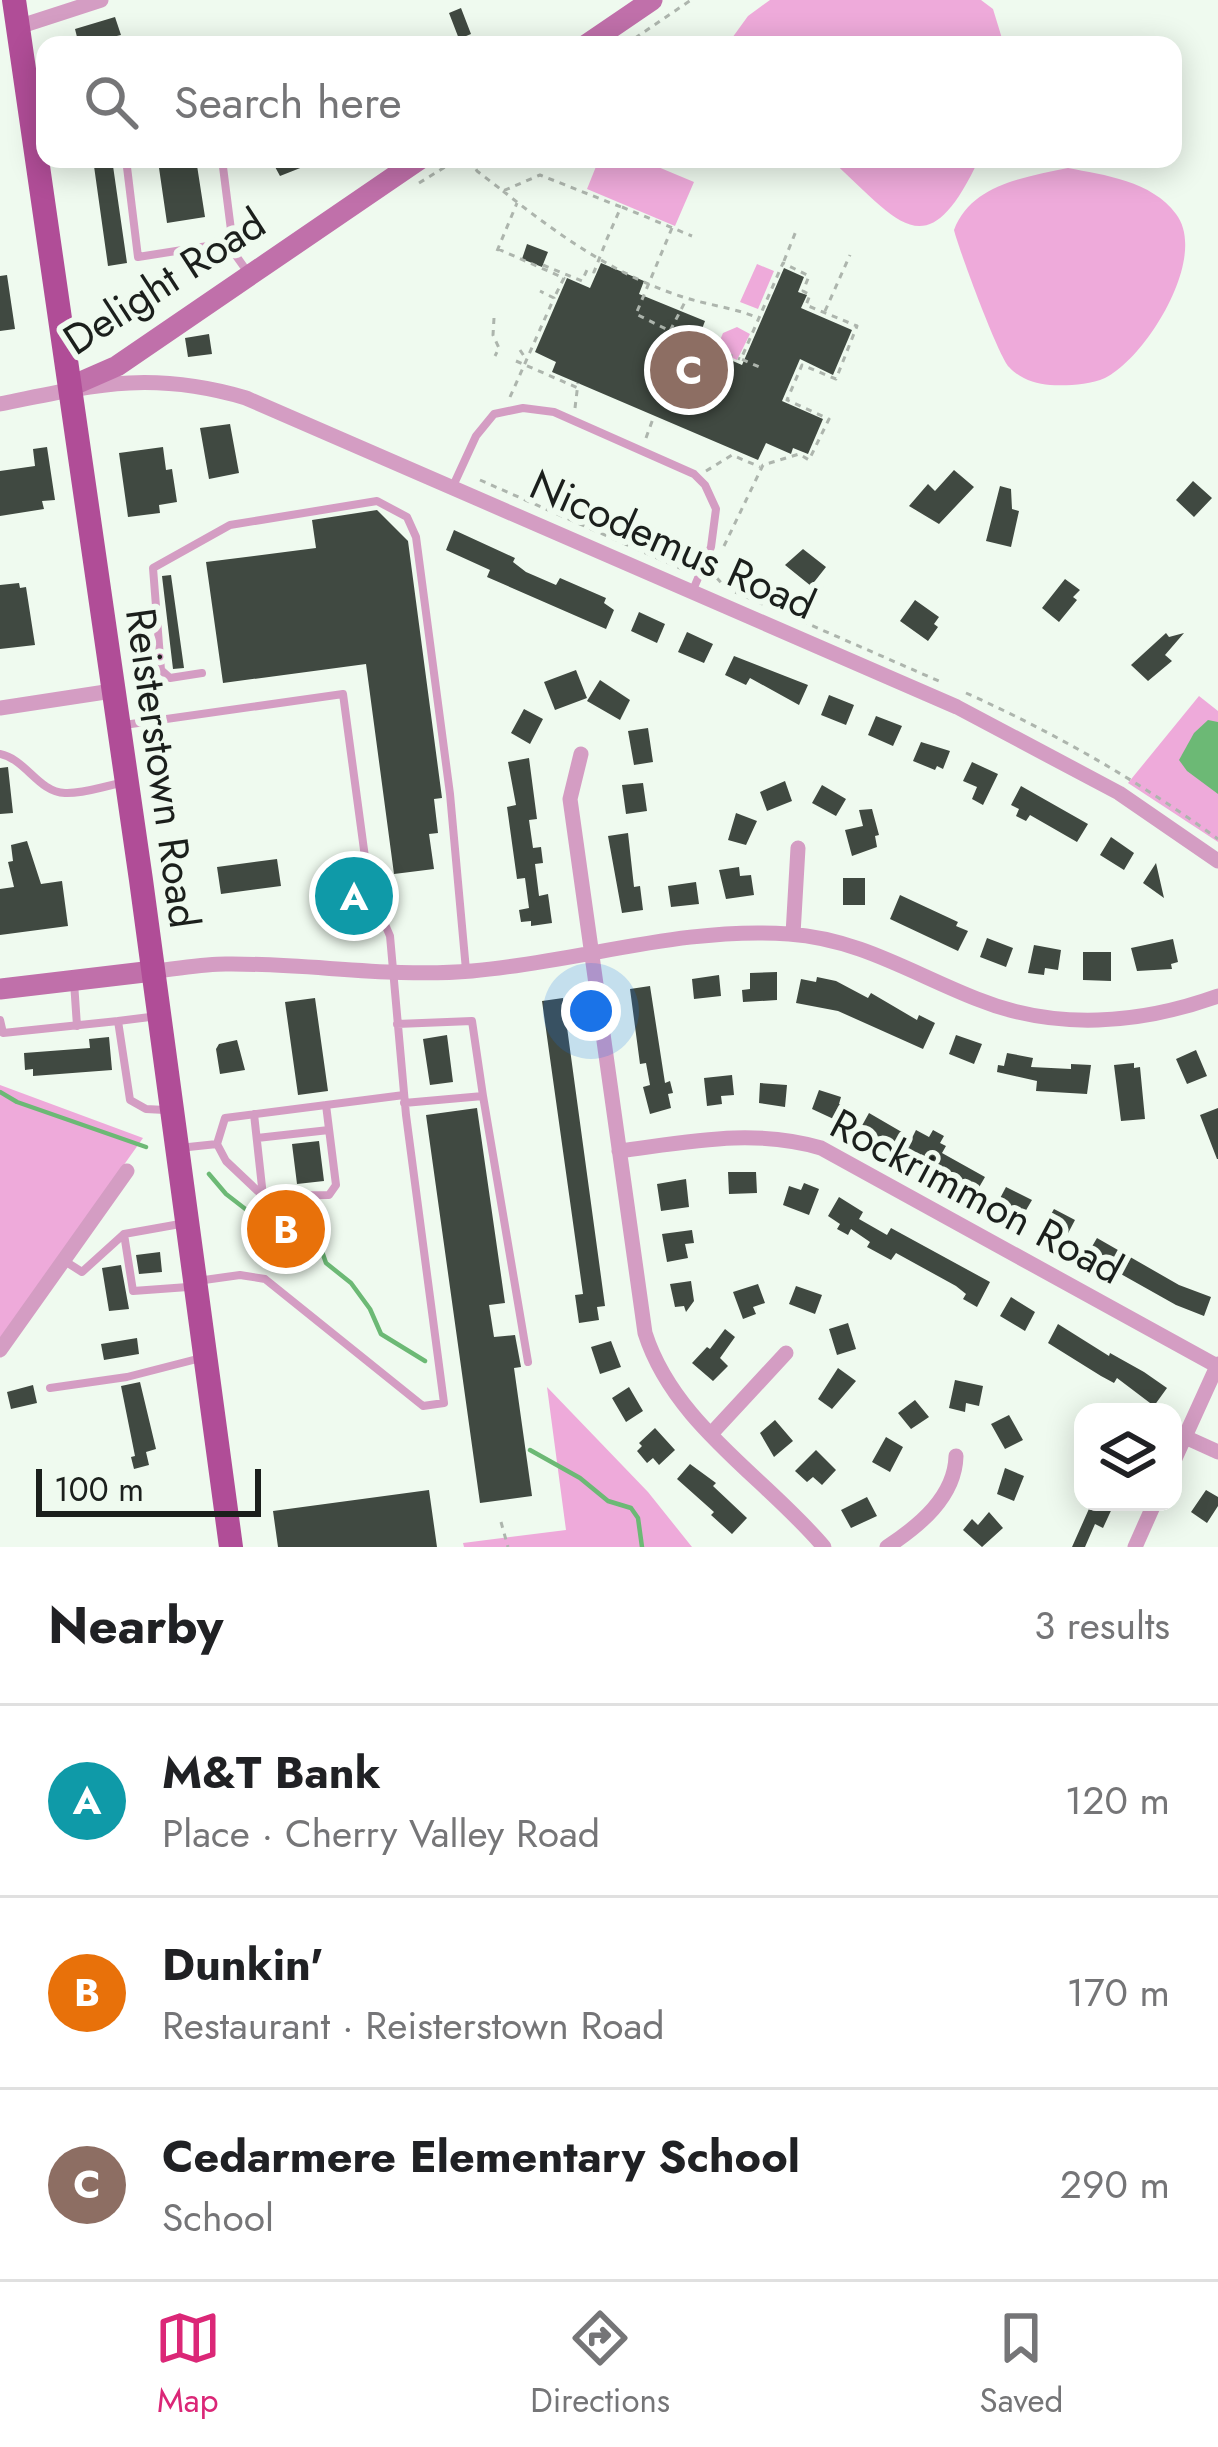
<!DOCTYPE html>
<meta charset="utf-8">
<style>
:root{--surface:#fff;--page:#f6f6f6;--text:#202124;--muted:#757577;--line:#e0e0e0;--accent:#db2777}
body{margin:0;font-family:Jost,sans-serif;background:var(--page);color:var(--text)}
.controls{position:absolute;right:36px;bottom:36px;display:grid;overflow:hidden;border-radius:24px;box-shadow:0 6px 30px #0003}
.controls button{width:108px;height:108px;display:grid;place-items:center;padding:0;border:0;border-bottom:3px solid var(--line);background:var(--surface);color:var(--text);font:60px sans-serif}
.scale{position:absolute;left:36px;bottom:30px;width:225px;box-sizing:border-box;padding-left:12px;border:6px solid #1b1f1c;border-top:0;font-size:33px;line-height:42px;white-space:nowrap;color:#1b1f1c;-webkit-text-stroke:9px #effaef;paint-order:stroke}
.you{position:absolute;left:591px;top:1011px;width:42px;height:42px;margin:-30px;border:9px solid #fff;border-radius:50%;background:#1a73e8;box-shadow:0 0 0 18px #1a73e833}
.badge{display:grid;place-items:center;width:78px;height:78px;border-radius:50%;background:var(--accent);color:#fff;font-size:39px;font-weight:700}
.pin{position:absolute;translate:-50% -50%;border:6px solid #fff;box-shadow:0 3px 12px #0006}
.list{margin:0;padding:0;list-style:none}
h2{display:flex;justify-content:space-between;align-items:center;height:156px;margin:0;padding:0 48px;font-size:51px}
h2 small{font-size:39px;font-weight:400;color:var(--muted)}
.list li{display:grid;grid-template-columns:78px 1fr auto;gap:36px;align-items:center;box-sizing:border-box;height:192px;padding:0 48px;border-top:3px solid var(--line)}
.list b{display:block;font-size:45px;white-space:nowrap}
.list p{margin:0;font-size:39px;white-space:nowrap;color:var(--muted)}
.list em{font-size:39px;font-style:normal;color:var(--muted)}
.icon{flex:none;width:66px;height:66px;fill:none;stroke:currentColor;stroke-width:2;stroke-linecap:round;stroke-linejoin:round}
.map{position:relative;flex:none;width:1218px;height:1547px;overflow:hidden}
.search{position:absolute;background:var(--surface);box-shadow:0 6px 30px #0003;left:36px;right:36px;top:36px;height:132px;display:flex;align-items:center;gap:30px;box-sizing:border-box;padding:0 42px;border-radius:24px;color:var(--muted);font-size:45px}
.sheet{height:732px;background:var(--surface)}
nav{display:flex;justify-content:space-around;align-items:center;box-sizing:border-box;height:168px;border-top:3px solid var(--line);background:var(--surface);font-size:33px;color:var(--muted)}
nav a{display:grid;justify-items:center;gap:6px}
nav .on{color:var(--accent)}
.map>svg:first-child{display:block}
.green{fill:#eeaada}
.water{fill:#6cb975}
.lines{fill:none;stroke-linecap:round;stroke-linejoin:round}
.stream{stroke:#6cb975;stroke-width:4.5}
.building{fill:#404941}
.path{stroke:#adb5ad;stroke-width:3;stroke-dasharray:6 6;stroke-linecap:butt}
.lane{stroke:#d49dc3;stroke-width:8}
.street{stroke:#d49dc3;stroke-width:15}
.secondary{stroke:#c070aa;stroke-width:21}
.primary{stroke:#b04d97;stroke-width:24}
.labels{text-anchor:middle;stroke-width:12;stroke-linejoin:round;paint-order:stroke}
.street-label{font-size:42px;fill:#1b1f1c;stroke:#effaef}
</style>
<div class="map">
<svg width="1218" height="1547" viewBox="0 0 1218 1547">
<rect width="100%" height="100%" fill="#effaef"/>
<path class="green" d="M770,0H981L993,9L1004,45H727L748,16Z
M599,159H639L694,182L675,226L587,189Z
M830,159H979C926,273 898,220 830,159Z
M1068,168C1104,175 1152,181 1176,214C1209,257 1146,358 1105,378C1089,385 1066,386 1050,385C1035,384 1020,379 1009,367C998,355 959,250 954,230C971,184 1026,177 1068,168Z
M757,264L774,271L758,309L740,302Z
M737,327L750,334L737,360L716,350L723,333Z
M1199,696L1218,711V842L1128,783Z
M0,1085L143,1138L0,1339Z
M547,1387L648,1492L692,1547H464L463,1543L566,1530Z"/>
<path class="water" d="M1208,720L1218,722V794L1187,771L1179,760L1194,733Z"/>
<g class="lines">
<path class="stream" d="M0,1092L17,1102L146,1147
M209,1174L226,1194L266,1225L319,1243L326,1263L351,1283L370,1309L381,1334L425,1361
M530,1450L580,1478L608,1501L631,1508L638,1518L642,1547"/>
</g>
<path class="building" d="M461,8L471,34L459,39L449,13Z
M115,17L121,35L79,45L75,29Z
M93,159H112L127,263L108,266Z
M163,159H196L205,217L167,223L159,168L164,167Z
M277,159H323L280,176L274,165L279,163Z
M527,244L548,252L542,267L522,259Z
M601,263L644,281L639,294L705,321L696,345L742,365L784,268L804,277L798,292L807,295L801,308L852,330L833,375L800,359L782,401L823,419L808,454L793,448L791,454L766,443L758,460L552,372L556,362L535,352L567,278L590,288Z
M7,275L15,329L0,331V276Z
M209,334L212,354L188,357L185,338Z
M230,424L239,473L209,479L200,428Z
M47,447L55,500L42,501L44,509L0,516V471L35,466L33,449Z
M163,447L166,470L172,469L177,502L159,505L160,513L128,517L119,453Z
M954,470L974,487L939,524L909,506L928,484L935,491Z
M1193,481L1212,498L1194,517L1176,500Z
M1000,486L1011,489L1012,509L1019,511L1011,547L986,541Z
M377,510L408,541L442,798L434,799L438,833L429,834L434,869L394,874L366,664L223,683L206,562L316,548L312,520Z
M454,530L515,558L513,562L526,572L556,585L560,578L606,598L604,603L614,610L606,629L487,577L490,570L446,550Z
M803,549L826,567L811,586L785,565Z
M171,575L184,668L173,669L162,576Z
M1065,579L1080,590L1073,597L1077,600L1059,622L1042,608Z
M19,583L20,588L26,587L35,645L0,649V585Z
M915,600L939,617L934,624L938,627L928,641L900,621Z
M639,612L665,624L657,643L631,631Z
M687,632L713,644L704,663L678,652Z
M1166,633L1169,637L1184,633L1165,655L1172,661L1148,681L1131,665Z
M734,656L808,685L799,705L750,678L746,685L725,675Z
M576,670L587,698L555,710L544,682Z
M600,680L630,700L620,720L587,701Z
M829,695L854,705L846,725L821,715Z
M524,709L543,719L530,744L511,733Z
M876,716L902,726L893,746L868,735Z
M648,728L653,762L634,765L628,731Z
M921,742L950,751L943,769L937,766L935,770L913,761Z
M529,758L537,819L529,820L533,848L541,847L543,863L535,864L539,896L548,894L552,923L531,926V921L521,922L519,910L529,908L525,878L517,879L507,807L516,805L508,762Z
M972,762L998,774L983,805L972,799L977,787L963,781Z
M8,767L13,813L0,814V768Z
M785,781L792,801L767,811L760,792Z
M643,783L647,811L626,814L622,785Z
M822,785L846,799L836,816L812,803Z
M1021,786L1088,824L1077,842L1030,815L1026,821L1016,816L1019,809L1011,805Z
M872,809L879,835L875,836L877,847L852,856L845,830L863,826L859,810Z
M736,813L757,821L746,845L728,840Z
M628,833L634,887L640,886L643,910L622,913L608,836Z
M1111,837L1134,853L1124,870L1100,855Z
M27,841L41,884L62,881L68,926L0,935V889L14,887L8,862L13,861L11,845Z
M277,859L281,886L221,894L217,867Z
M1156,863L1164,898L1143,883Z
M739,867L740,876L751,875L754,895L726,899L719,870Z
M843,878H865V905H843Z
M696,882L699,904L671,907L668,886Z
M900,895L958,922L956,926L968,931L958,951L890,919Z
M987,938L1013,948L1006,967L980,957Z
M1173,939L1178,962L1171,964L1172,969L1137,971L1131,948Z
M1034,945L1061,950L1058,970L1045,968L1044,975L1028,973Z
M1083,952H1111V981L1083,980Z
M777,972V1000L743,1002L742,990L750,989V973Z
M719,975L721,996L694,999L692,979Z
M817,977L836,981L868,998L871,993L917,1020L919,1015L935,1023L923,1049L838,1011L796,1003L801,979L816,982Z
M650,986L665,1083L670,1081L673,1093L668,1094L671,1108L650,1114L643,1087L650,1085L646,1063L640,1064L630,989Z
M315,998L328,1091L298,1095L285,1002Z
M563,998L605,1306L597,1307L599,1320L579,1323L575,1295L583,1294L542,1001Z
M447,1035L453,1082L430,1085L423,1039Z
M956,1035L982,1044L974,1064L949,1054Z
M109,1037L112,1070L33,1076V1069L25,1070L24,1053L90,1048L89,1039Z
M237,1040L245,1070L220,1074L216,1049L219,1044Z
M1196,1050L1207,1076L1187,1084L1176,1059Z
M1007,1053L1033,1058L1031,1067L1071,1069V1064L1091,1065L1087,1094L1036,1091L1037,1081L997,1072L998,1065L1004,1066Z
M1134,1063V1068L1140,1067L1145,1119L1121,1121L1114,1065Z
M732,1075L734,1095L721,1096L722,1104L707,1106L704,1078Z
M760,1083L787,1085L785,1107L759,1103Z
M819,1090L841,1097L839,1104L845,1106L840,1122L812,1109Z
M477,1108L505,1303L489,1305L494,1337L515,1335L521,1367L514,1368L532,1496L480,1503L426,1115Z
M1218,1108V1159H1217L1200,1115Z
M869,1113L912,1138L916,1130L929,1137L933,1130L944,1136L940,1143L946,1146L942,1153L985,1177L974,1196L916,1162L918,1158L885,1142L883,1145L859,1131Z
M319,1141L324,1181L297,1184L292,1144Z
M728,1172H756L757,1193L729,1194Z
M686,1179L689,1207L661,1211L657,1184Z
M804,1183L819,1189L809,1215L783,1205L789,1186L801,1190Z
M1006,1187L1032,1200L1022,1217L997,1204Z
M839,1197L863,1212L859,1219L887,1235L891,1228L990,1282L977,1307L963,1299L966,1294L956,1286L896,1253L891,1260L867,1247L870,1242L851,1229L848,1235L837,1229L840,1224L828,1216Z
M1054,1209L1075,1220L1065,1239L1060,1237L1058,1241L1041,1232Z
M692,1230L694,1243L685,1244L688,1258L667,1262L662,1234Z
M1097,1238L1179,1285L1211,1297L1204,1316L1176,1305L1087,1255Z
M160,1252L162,1272L139,1274L136,1255Z
M121,1265L129,1309L109,1311L102,1268Z
M691,1281L694,1301L686,1312L684,1306L675,1307L670,1284Z
M758,1284L765,1303L753,1307L756,1314L743,1319L733,1292Z
M796,1286L822,1295L815,1314L789,1304Z
M1011,1297L1035,1312L1025,1331L1000,1316Z
M848,1323L856,1349L837,1355L829,1329Z
M1058,1324L1109,1356L1110,1353L1144,1372L1167,1388L1154,1406L1117,1378L1114,1383L1101,1376L1048,1343Z
M725,1329L735,1337L720,1358L728,1366L713,1381L692,1363L707,1347L710,1349Z
M137,1338L139,1354L104,1360L101,1344Z
M611,1341L621,1367L600,1374L591,1347Z
M838,1368L856,1381L832,1409L818,1399Z
M955,1380L983,1386L979,1406L966,1403L965,1412L949,1408Z
M140,1382L156,1449L146,1452L149,1465L134,1469L131,1457L135,1456L121,1386Z
M33,1385L37,1403L11,1409L7,1392Z
M629,1387L643,1411L626,1422L612,1398Z
M915,1400L929,1417L911,1429L898,1413Z
M1009,1415L1023,1440L1005,1449L991,1424Z
M775,1420L793,1441L774,1457L760,1433Z
M655,1428L675,1450L659,1465L653,1458L647,1463L637,1451L642,1446L639,1443Z
M886,1437L903,1447L890,1472L872,1462Z
M816,1450L836,1470L822,1485L813,1477L807,1482L795,1471Z
M690,1464L716,1483L713,1486L747,1518L732,1534L711,1515L714,1512L677,1479Z
M1005,1468L1024,1476L1014,1501L997,1494Z
M429,1490L437,1547H278L273,1511Z
M1206,1490L1218,1497V1506L1207,1523L1191,1512Z
M867,1497L877,1516L851,1528L841,1510Z
M1092,1502H1115L1103,1528L1095,1524L1085,1547H1072Z
M989,1512L1003,1528L982,1547L963,1530L972,1519L978,1525Z"/>
<g class="lines">
<path class="path" d="M625,45L691,0
M470,159L477,171L503,191L540,175L621,207L606,241
M419,183L458,159
M503,191C558,235 615,275 683,297C707,305 731,307 756,317
M622,207L692,236
M672,228L636,314L670,331L686,300
M498,249L564,278L555,296
M497,251L517,203
M784,261L796,231
M543,265L582,281L587,270L594,272L605,244
M825,311L850,255
M494,318L493,335L499,348L495,356
M671,332L740,359
M520,350L526,359
M516,361L578,388
M510,397L554,298L540,291
M575,408L578,383
M646,438L654,416
M706,471L732,455L760,467
M480,480L682,569
M724,546L763,465L799,454L809,460L829,419L787,400L802,365L836,379L857,326L806,305L810,295L803,291L809,276L783,263L741,359L764,369
M716,566V577L726,588L941,682
M966,693C1055,733 1139,781 1218,839
M501,1522L508,1547"/>
<path class="lane" d="M126,159L138,257L227,243L249,274
M222,159L231,230L227,243
M453,486L476,436L494,414L523,408L554,412L694,474L705,485L716,509L711,547L693,590
M202,673L170,678L161,670L153,568L230,525L377,501L407,517L416,537L450,794L466,970
M124,725L343,694L369,887L390,936L406,1115L444,1403L423,1406L265,1279L240,1275L197,1281
M0,754C26,759 38,792 65,793C83,794 104,786 122,783
M74,982L77,1026
M0,1020L3,1033L118,1021L130,1100L146,1109L165,1110
M118,1021L158,1016
M397,1024L472,1021L483,1096L404,1103
M483,1096L528,1362
M254,1114L263,1196
M257,1138L329,1130
M217,1144L226,1161L263,1196L329,1195L336,1185L326,1105
M179,1148L217,1144L225,1118L404,1095
M124,1234L133,1291L188,1287
M63,1260L82,1272L124,1234L180,1224
M50,1388L127,1377L201,1358"/>
<path class="street" d="M18,27L101,0
M0,404C93,385 151,370 246,398L957,707L1119,793L1218,861
M0,708L112,691
M581,754L570,799L645,1333C674,1424 764,1476 824,1547
M793,934L798,848
M153,971C177,969 202,964 226,964C308,963 390,978 472,971C577,962 683,926 789,934C860,939 913,974 977,999C1056,1031 1140,1024 1218,996
M619,1151C688,1142 753,1128 821,1148L1217,1366
M0,1350L127,1171
M711,1434L786,1353
M1185,1437L1218,1452
M1173,1463L1218,1364
M887,1547C919,1526 955,1497 956,1456
M1135,1547L1155,1502"/>
<path class="secondary" d="M586,45L652,0
M69,387L117,366L420,159
M0,989L153,971"/>
<path class="primary" d="M14,0L141,880L231,1547"/>
</g>
<g class="labels">
<g class="street-label">
<text transform="translate(164 281) rotate(-33)" y="15">Delight Road</text>
<text transform="translate(673 544) rotate(24)" y="15">Nicodemus Road</text>
<text transform="translate(163 768) rotate(82)" y="15">Reisterstown Road</text>
<text transform="translate(977 1196) rotate(28)" y="15">Rockrimmon Road</text>
</g>
</g>
</svg>
<div class="controls">
<button><svg class="icon" aria-label="layers" viewBox="0 0 24 24"><path d="M12 4l9 5-9 5-9-5zM3 14l9 5 9-5"/></svg></button>
</div>
<div class="scale">100 m</div>
<div class="you"></div>
<div class="pin badge" style="left:354px;top:896px;background:#0f9aa8">A</div>
<div class="pin badge" style="left:286px;top:1229px;background:#e8710a">B</div>
<div class="pin badge" style="left:689px;top:370px;background:#8d6e63">C</div>
<div class="search"><svg class="icon" aria-label="search" viewBox="0 0 24 24"><circle cx="10" cy="10" r="6"/><path d="M15 15l6 6"/></svg>Search here</div>
</div>
<section class="sheet">
<h2>Nearby<small>3 results</small></h2>
<ul class="list">
<li><span class="badge" style="background:#0f9aa8">A</span><div><b>M&amp;T Bank</b><p>Place · Cherry Valley Road</p></div><em>120 m</em></li>
<li><span class="badge" style="background:#e8710a">B</span><div><b>Dunkin'</b><p>Restaurant · Reisterstown Road</p></div><em>170 m</em></li>
<li><span class="badge" style="background:#8d6e63">C</span><div><b>Cedarmere Elementary School</b><p>School</p></div><em>290 m</em></li>
</ul>
</section>
<nav>
<a class="on"><svg class="icon" aria-label="map" viewBox="0 0 24 24"><path d="M3 6l6-2 6 2 6-2v14l-6 2-6-2-6 2zM9 4v14M15 6v14"/></svg>Map</a>
<a><svg class="icon" aria-label="directions" viewBox="0 0 24 24"><path d="M12 3l9 9-9 9-9-9zM9 14v-3h6M13 9l2 2-2 2"/></svg>Directions</a>
<a><svg class="icon" aria-label="saved" viewBox="0 0 24 24"><path d="M7 4h10v16l-5-4-5 4z"/></svg>Saved</a>
</nav>
